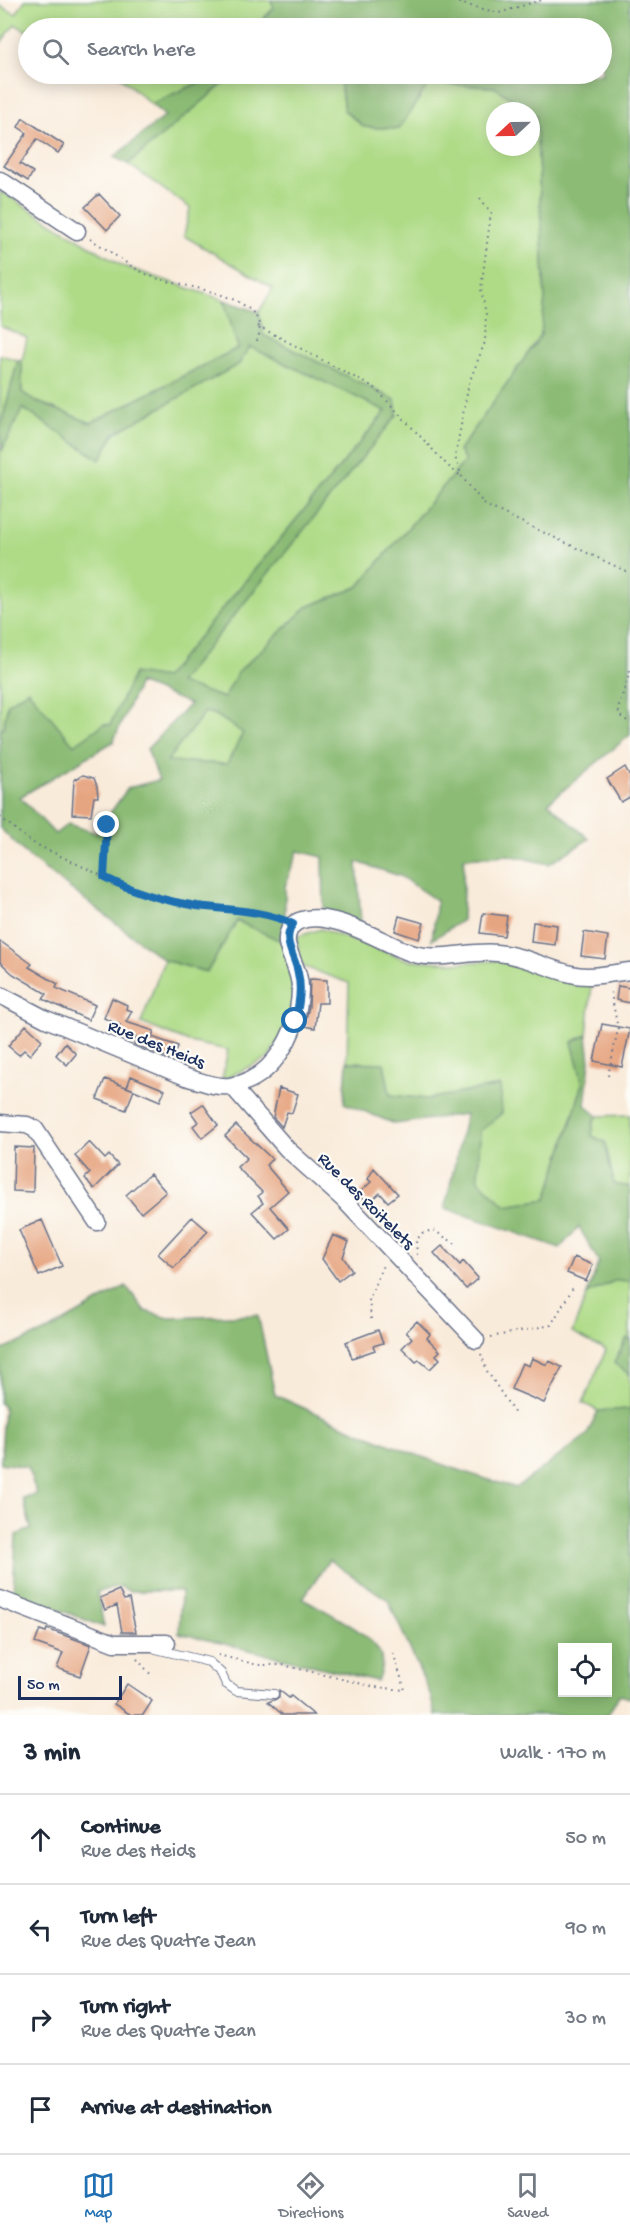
<!DOCTYPE html>
<meta charset="utf-8">
<style>
:root{--surface:#fff;--page:#f6f6f7;--text:#1f2937;--muted:#747a83;--line:#e0e1e3;--accent:#1f6fb2}
body{margin:0;font-family:"Gochi Hand",sans-serif;background:var(--page);color:var(--text)}
.controls{position:absolute;right:18px;bottom:18px;display:grid;overflow:hidden;border-radius:0px;box-shadow:0 3px 15px #0003}
.controls button{width:54px;height:54px;display:grid;place-items:center;padding:0;border:0;border-bottom:2px solid var(--line);background:var(--surface);color:var(--text);font:30px sans-serif}
.compass{position:absolute;left:486px;top:102px;width:54px;height:54px;border-radius:50%;background:var(--surface);box-shadow:0 3px 15px #0003;rotate:248deg}
.scale{position:absolute;left:18px;bottom:15px;width:104px;box-sizing:border-box;padding-left:6px;border:3px solid #1b2f5e;border-top:0;font-size:16px;line-height:21px;white-space:nowrap;color:#1b2f5e;-webkit-text-stroke:4px #fdfcf7;paint-order:stroke}
.stop{position:absolute;width:18px;height:18px;margin:-14px;border:4px solid #1f6fb2;border-radius:50%;background:#fff}
.stop.end{background:#1f6fb2;border-color:#fff;box-shadow:0 2px 6px #0008}
.list{margin:0;padding:0;list-style:none}
h2{display:flex;justify-content:space-between;align-items:center;height:78px;margin:0;padding:0 24px;font-size:26px}
h2 small{font-size:20px;font-weight:400;color:var(--muted)}
.list li{display:grid;grid-template-columns:39px 1fr auto;gap:18px;align-items:center;box-sizing:border-box;height:90px;padding:0 24px;border-top:2px solid var(--line)}
.list b{display:block;font-size:22px;white-space:nowrap}
.list p{margin:0;font-size:20px;white-space:nowrap;color:var(--muted)}
.list em{font-size:20px;font-style:normal;color:var(--muted)}
.icon{flex:none;width:33px;height:33px;fill:none;stroke:currentColor;stroke-width:2;stroke-linecap:round;stroke-linejoin:round}
.map{position:relative;flex:none;width:630px;height:1715px;overflow:hidden}
.search{position:absolute;background:var(--surface);box-shadow:0 3px 15px #0003;left:18px;right:18px;top:18px;height:66px;display:flex;align-items:center;gap:15px;box-sizing:border-box;padding:0 21px;border-radius:33px;color:var(--muted);font-size:22px}
.sheet{height:438px;background:var(--surface)}
nav{display:flex;justify-content:space-around;align-items:center;box-sizing:border-box;height:84px;border-top:2px solid var(--line);background:var(--surface);font-size:16px;color:var(--muted)}
nav a{display:grid;justify-items:center;gap:3px}
nav .on{color:var(--accent)}
.map>svg:first-child{display:block}
.green{fill:#afdb87;stroke:#658572;stroke-width:1.5}
.forest{fill:#8bbb74;stroke:#537569;stroke-width:1.5;fill-rule:evenodd}
.building{fill:#e6a581}
.lines{fill:none;stroke-linecap:round;stroke-linejoin:round}
.lane-casing{stroke:#697189;stroke-width:10}
.street-casing{stroke:#697189;stroke-width:19}
.path{stroke:#697189;stroke-width:2;stroke-dasharray:1.5 4.5;stroke-linecap:butt}
.lane{stroke:#fff;stroke-width:8}
.street{stroke:#fff;stroke-width:16}
.route{stroke:#1f6fb2;stroke-width:8}
.labels{text-anchor:middle;stroke-width:4.5;stroke-linejoin:round;paint-order:stroke}
.street-label{font-size:18px;fill:#1b2f5e;stroke:#fdfcf7}
</style>
<div class="map">
<svg width="630" height="1715" viewBox="0 0 630 1715">
<rect width="100%" height="100%" fill="#fdfcf7"/>
<filter id="ink" filterUnits="userSpaceOnUse"><feTurbulence type="fractalNoise" baseFrequency=".0167" numOctaves="2"/><feDisplacementMap in="SourceGraphic" scale="12" xChannelSelector="R" yChannelSelector="G"/><feConvolveMatrix kernelMatrix="1 2 1 2 8 2 1 2 1" color-interpolation-filters="sRGB"/></filter>
<filter id="wash" filterUnits="userSpaceOnUse"><feTurbulence type="fractalNoise" baseFrequency=".008" numOctaves="4" result="noise"/><feDisplacementMap in="SourceGraphic" scale="24" xChannelSelector="R" yChannelSelector="G"/><feGaussianBlur stdDeviation="1.35" result="paint"/><feColorMatrix in="noise" values="0 0 0 0 0 0 0 0 0 0 0 0 0 0 0 0 0 1.4 0 .05"/><feComposite in="paint" operator="in"/></filter>
<g filter="url(#wash)">
<rect width="100%" height="100%" fill="#f9ebda"/>
<path class="green" d="M25,0H271L274,8L254,28H28V32L15,24L0,44V6L16,14Z
M117,74H208L198,83L151,104Z
M235,74H339L344,110L364,127L399,129L428,83L494,87L529,111H495V147H531V113L536,116L545,300L541,335L459,451L465,461L358,587L307,607L238,672L225,698L178,684L397,415L395,400L263,335L259,312L273,288L184,236L190,208L128,164Z
M0,191L123,266L224,300L238,348L91,423L35,401L22,392V361L27,338L0,326Z
M250,346L386,411L165,678L134,674L110,725L104,724L74,746L8,703L3,729L0,730V449L22,408L100,460L115,433L239,364Z
M0,355L18,360L0,429Z
M205,712L216,715L243,733L227,764L166,761Z
M237,920L281,941L294,968L295,1013L268,1058L222,1080L228,1050L189,1042L141,1023L164,960L207,972Z
M321,929L408,960L460,963L507,960L592,982L587,1035L572,1042L583,1083L547,1199L506,1206L478,1180L480,1131L502,1113L500,1086L427,1099L390,1095L384,1063L347,1062L349,983L302,966L296,937Z
M630,1115V1187L614,1184L605,1142L592,1136L594,1121L598,1116Z
M616,1280L630,1281V1340L627,1338L614,1363L630,1375V1409L598,1411L583,1403L606,1350L572,1333L587,1294Z"/>
<path class="forest" d="M271,0H630V735L548,803L589,839L549,864L508,855L464,858L462,920L432,940L437,901L400,876L357,862L361,924L324,917L323,857L298,851L285,886V917L281,941L237,921L207,972L164,960L29,857L0,828V730L3,729L8,703L28,690L74,745L104,724L110,725L134,673L165,678L386,411L250,347L239,364L115,433L100,460L23,408L2,450L0,429L18,360L22,361V392L35,401L91,423L238,348L224,300L259,312L263,335L395,400L397,415L179,683L224,698L238,672L307,607L358,587L465,461L459,451L541,335L545,299L536,116L494,87L429,83L399,129L364,127L344,110L339,74H602V28H254L274,8ZM139,683L190,704L147,749L159,780L128,788L96,833L68,824L55,834L20,797L113,742ZM205,712L216,715L243,733L227,764L167,761Z
M208,74H235L128,164L114,157L165,116L151,104L198,83Z
M587,1035L590,1061L585,1105L598,1116L594,1121L592,1136L605,1142L614,1184L630,1187V1281L616,1280L587,1294L599,1262L579,1227L560,1248L445,1208L466,1114L395,1124L344,1103L347,1062L384,1063L390,1095L427,1099L500,1086L502,1113L480,1131L478,1180L506,1206L547,1199L583,1084L572,1042Z
M126,1286L145,1311L169,1318L258,1315L275,1395C354,1431 432,1464 516,1488L587,1435L598,1411L630,1409V1698L619,1695L608,1715H435L430,1694L388,1600L329,1560L303,1598C322,1610 373,1633 380,1654C384,1664 380,1672 377,1681L179,1633L181,1591H129L119,1586L97,1592L104,1627L13,1592L16,1535L31,1529L23,1499L37,1494L27,1467L1,1463L4,1407L0,1403V1351L51,1329ZM562,1648H608V1692H562Z
M627,1338L630,1340V1375L614,1363Z"/>
<g id="blocks">
<path class="building" d="M23,118L64,145L58,153L37,139L20,164L33,172L28,181L4,166L27,133L18,127Z
M99,194L120,216L107,230L85,207Z
M625,767L630,776V797L621,802L607,779Z
M83,775L94,778L97,786L98,797H94L91,815L72,814L74,780Z
M483,913L507,916L504,936L480,933Z
M399,916L424,923L419,939L395,931Z
M533,922L557,925L555,945L531,942Z
M584,932L608,936L605,959L581,956Z
M0,941L32,964L29,967L58,984L56,988L95,1005L88,1020L43,999L47,994L13,974L0,962Z
M310,979L327,980V1003H318L315,1028L304,1026L309,1007Z
M618,986L630,988V1003L616,1000Z
M112,998L127,1005L126,1009L132,1011L126,1022L154,1031L152,1037L178,1046L173,1060L134,1044L136,1038L118,1032L120,1025L104,1018Z
M602,1024L630,1029L622,1067L594,1061Z
M26,1025L42,1040L30,1055L24,1050L19,1055L8,1046Z
M65,1043L76,1054L67,1065L56,1055Z
M131,1076L165,1090L160,1101L127,1087Z
M105,1079L134,1090L126,1110L97,1099Z
M279,1088L298,1094L292,1113L287,1112L282,1127L273,1117Z
M203,1104L218,1125L202,1138L193,1126L198,1122L191,1112Z
M236,1125L272,1159L266,1165L288,1191L270,1207L289,1229L277,1239L252,1212L263,1203L258,1196L262,1192L237,1167L247,1158L225,1136Z
M89,1142L105,1159L109,1155L118,1165L94,1189L85,1178L90,1173L75,1156Z
M14,1147L34,1148L33,1192L13,1191Z
M374,1168L398,1194L388,1202L380,1193L368,1204L359,1193L371,1182L368,1179Z
M150,1174L166,1192L141,1213L126,1195Z
M192,1217L208,1231L174,1268L158,1254Z
M42,1220L62,1266L39,1276L19,1230Z
M333,1235L349,1242L343,1257L352,1270L338,1281L322,1259Z
M442,1246L460,1265L463,1261L478,1278L466,1289L434,1253Z
M574,1257L593,1265L586,1281L567,1273Z
M417,1321L430,1334L427,1338L440,1351L436,1355L440,1359L430,1369L419,1360L416,1362L402,1348L412,1338L406,1332Z
M378,1330L383,1343L373,1346L375,1350L352,1358L346,1342Z
M532,1358L547,1365L549,1361L562,1367L544,1403L511,1389L522,1363L529,1366Z
M119,1590L124,1600L129,1599L136,1632H122L117,1605L105,1610L100,1598Z
M47,1629L91,1645L80,1676L57,1668L63,1653L35,1643L40,1630L46,1632Z
M127,1684L152,1701L143,1715H131L114,1704Z
M279,1690L289,1698L291,1696L314,1715H283L268,1702L279,1698Z"/>
</g>
</g>
<g filter="url(#ink)">
<use href="#blocks" fill-opacity="0" stroke="#697189" stroke-width="1.5"/>
<g class="lines">
<defs>
<path id="lane" d="M156,1649L209,1662L221,1673L226,1684L236,1691L274,1694"/>
<path id="street" d="M0,180L77,231
M0,995L46,1019L186,1077C200,1081 216,1088 230,1086C274,1080 299,1031 300,990C301,973 290,959 287,943C286,933 291,924 299,921C331,908 382,943 411,953C437,962 470,950 497,953C523,955 546,968 571,974C589,979 612,973 630,971
M232,1086L287,1149L344,1200L476,1340
M0,1123L27,1125L35,1129L97,1222
M0,1599L114,1643H167"/>
</defs>
<use href="#lane" class="lane-casing"/>
<use href="#street" class="street-casing"/>
<path class="path" d="M447,0L499,13L541,0
M480,198L491,213L481,289L486,314L485,342L469,383L455,457L462,477L485,505L630,573
M90,239C111,251 130,268 153,277C181,288 282,294 255,345
M258,326L375,388L448,466L462,477
M630,671L618,709L620,716L630,723
M0,817L31,842L140,894L280,917
M104,877L107,825
M608,1076L618,1029L610,988
M417,1255L416,1241L422,1233L433,1230L456,1244
M371,1319L369,1299L383,1265
M491,1337L551,1325L574,1286
M481,1354L487,1371L515,1414
M218,1655L258,1665H283L375,1687L405,1690L392,1649
M137,1659L152,1676"/>
<use href="#lane" class="lane"/>
<use href="#street" class="street"/>
</g>
</g>
<g class="lines" filter="url(#ink)">
<path class="route" d="M107,825L104,877C134,892 164,901 197,906C230,910 263,910 293,924C281,941 295,955 298,973C302,989 299,1006 295,1021"/>
</g>
<g class="labels">
<g class="street-label">
<text transform="translate(157 1043) rotate(22)" y="6">Rue des Heids</text>
<text transform="translate(367 1200) rotate(45)" y="6">Rue des Roitelets</text>
</g>
</g>
</svg>
<div class="controls">
<button><svg class="icon" aria-label="locate" viewBox="0 0 24 24"><circle cx="12" cy="12" r="6"/><path d="M12 2v4M12 18v4M2 12h4M18 12h4"/></svg></button>
</div>
<svg class="compass" viewBox="-18 -18 36 36"><path d="M0-13l5 13h-10z" fill="#e53935"/><path d="M0 13l5-13h-10z" fill="#747a83"/></svg>
<div class="scale">50 m</div>
<div class="stop" style="left:295px;top:1021px"></div>
<div class="stop end" style="left:107px;top:825px"></div>
<div class="search"><svg class="icon" aria-label="search" viewBox="0 0 24 24"><circle cx="10" cy="10" r="6"/><path d="M15 15l6 6"/></svg>Search here</div>
</div>
<section class="sheet">
<h2>3 min<small>Walk · 170 m</small></h2>
<ul class="list">
<li><svg class="icon" aria-label="ahead" viewBox="0 0 24 24"><path d="M12 20V5M6 11l6-6 6 6"/></svg><div><b>Continue</b><p>Rue des Heids</p></div><em>50 m</em></li>
<li><svg class="icon" aria-label="left" viewBox="0 0 24 24"><path d="M17 20v-9H6M10 6l-5 5 5 5"/></svg><div><b>Turn left</b><p>Rue des Quatre Jean</p></div><em>90 m</em></li>
<li><svg class="icon" aria-label="right" viewBox="0 0 24 24"><path d="M7 20v-9h11M14 6l5 5-5 5"/></svg><div><b>Turn right</b><p>Rue des Quatre Jean</p></div><em>30 m</em></li>
<li><svg class="icon" aria-label="arrive" viewBox="0 0 24 24"><path d="M6 21V4h12l-3 4 3 4H6"/></svg><div><b>Arrive at destination</b></div></li>
</ul>
</section>
<nav>
<a class="on"><svg class="icon" aria-label="map" viewBox="0 0 24 24"><path d="M3 6l6-2 6 2 6-2v14l-6 2-6-2-6 2zM9 4v14M15 6v14"/></svg>Map</a>
<a><svg class="icon" aria-label="directions" viewBox="0 0 24 24"><path d="M12 3l9 9-9 9-9-9zM9 14v-3h6M13 9l2 2-2 2"/></svg>Directions</a>
<a><svg class="icon" aria-label="saved" viewBox="0 0 24 24"><path d="M7 4h10v16l-5-4-5 4z"/></svg>Saved</a>
</nav>
